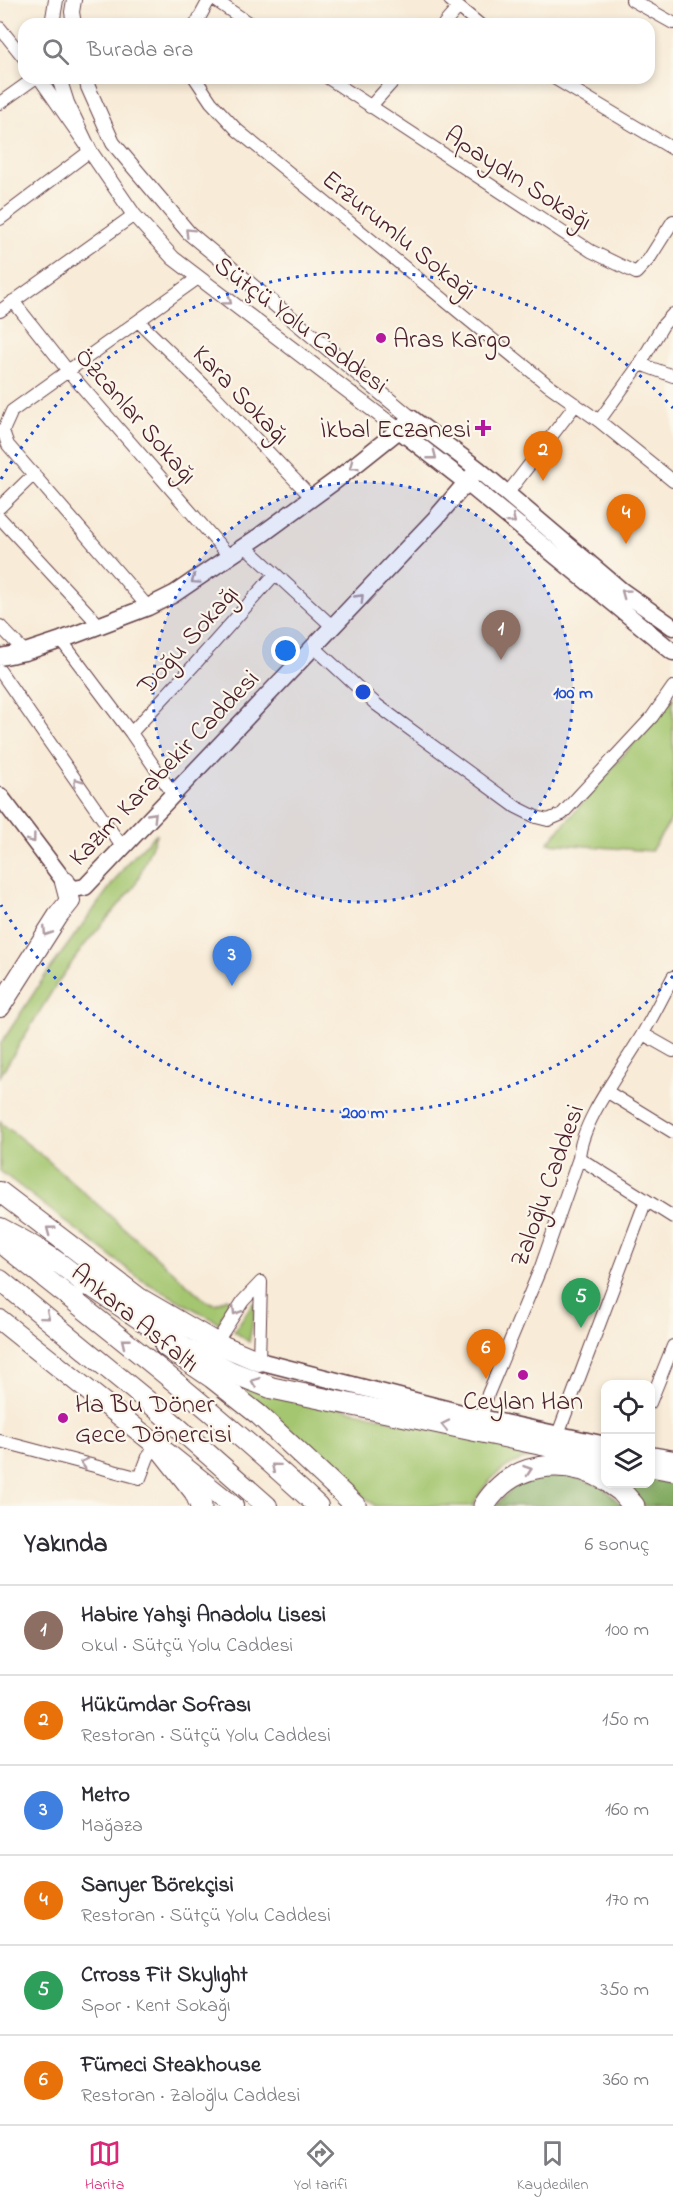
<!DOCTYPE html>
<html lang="tr">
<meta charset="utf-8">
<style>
:root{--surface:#fff;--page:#f2f2f3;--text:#2b2b33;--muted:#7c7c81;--line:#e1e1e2;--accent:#db2777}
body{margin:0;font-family:"Indie Flower",sans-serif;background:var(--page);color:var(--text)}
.controls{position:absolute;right:18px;bottom:18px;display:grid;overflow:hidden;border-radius:12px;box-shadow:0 3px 9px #0003}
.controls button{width:54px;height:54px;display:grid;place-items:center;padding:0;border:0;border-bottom:2px solid var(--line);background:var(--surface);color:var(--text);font:30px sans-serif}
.you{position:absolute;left:286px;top:651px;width:21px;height:21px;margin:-15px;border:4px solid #fff;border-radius:50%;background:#1a73e8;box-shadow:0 0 0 9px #1a73e833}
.badge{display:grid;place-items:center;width:39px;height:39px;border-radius:50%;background:var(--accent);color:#fff;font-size:20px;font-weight:700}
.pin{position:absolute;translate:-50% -50px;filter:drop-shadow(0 2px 3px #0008)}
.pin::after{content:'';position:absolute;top:32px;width:21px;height:18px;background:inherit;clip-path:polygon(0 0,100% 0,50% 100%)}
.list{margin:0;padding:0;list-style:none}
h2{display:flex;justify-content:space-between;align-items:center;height:78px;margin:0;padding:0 24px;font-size:26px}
h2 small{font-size:20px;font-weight:400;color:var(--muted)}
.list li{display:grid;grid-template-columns:39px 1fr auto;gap:18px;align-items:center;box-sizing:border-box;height:90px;padding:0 24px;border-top:2px solid var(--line)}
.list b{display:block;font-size:22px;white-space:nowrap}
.list p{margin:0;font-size:20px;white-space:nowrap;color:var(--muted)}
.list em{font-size:20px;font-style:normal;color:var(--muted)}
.icon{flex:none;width:33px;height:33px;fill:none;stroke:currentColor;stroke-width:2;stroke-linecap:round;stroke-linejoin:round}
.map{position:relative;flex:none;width:673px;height:1506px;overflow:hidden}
.search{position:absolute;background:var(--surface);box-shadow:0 3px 9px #0003;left:18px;right:18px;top:18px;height:66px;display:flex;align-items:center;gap:15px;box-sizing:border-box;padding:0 21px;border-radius:18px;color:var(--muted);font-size:22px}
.sheet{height:618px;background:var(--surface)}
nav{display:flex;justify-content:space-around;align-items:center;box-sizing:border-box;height:84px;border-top:2px solid var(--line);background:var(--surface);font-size:16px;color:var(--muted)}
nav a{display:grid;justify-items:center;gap:3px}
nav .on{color:var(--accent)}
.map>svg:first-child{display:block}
.green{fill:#a4c670;stroke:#77724e;stroke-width:1.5}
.forest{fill:#83ab62;stroke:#666546;stroke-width:1.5}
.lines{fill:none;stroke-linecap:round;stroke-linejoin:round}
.minor-casing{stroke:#643e45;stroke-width:14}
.tertiary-casing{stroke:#643e45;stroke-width:16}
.secondary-casing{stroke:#643e45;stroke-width:19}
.trunk-casing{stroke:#643e45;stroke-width:22}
.motorway-casing{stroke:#643e45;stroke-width:23}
.minor{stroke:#fff;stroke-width:12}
.tertiary{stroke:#fff;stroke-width:14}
.secondary{stroke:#fff;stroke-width:16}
.trunk{stroke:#fff;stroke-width:20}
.motorway{stroke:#fff;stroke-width:21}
.oneway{stroke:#ae9aa0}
.ring{fill:none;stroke:#1d4ed8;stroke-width:3;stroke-dasharray:3 6}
.poi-dot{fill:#b5179e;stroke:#fbf7ec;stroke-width:2}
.labels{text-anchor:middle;stroke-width:4.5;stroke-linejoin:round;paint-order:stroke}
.street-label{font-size:26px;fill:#4a1f2b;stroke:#fbf7ec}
.poi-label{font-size:26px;fill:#4a1f2b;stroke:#fbf7ec;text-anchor:start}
.centre{fill:#1d4ed8;stroke:#fbf7ec;stroke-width:3}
.ring-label{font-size:18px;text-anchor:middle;font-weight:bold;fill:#1d4ed8;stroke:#fbf7ec;stroke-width:4.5;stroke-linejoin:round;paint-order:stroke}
</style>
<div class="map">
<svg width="673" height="1506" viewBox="0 0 673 1506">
<rect width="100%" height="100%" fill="#fbf7ec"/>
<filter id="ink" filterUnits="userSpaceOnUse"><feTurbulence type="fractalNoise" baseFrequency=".0167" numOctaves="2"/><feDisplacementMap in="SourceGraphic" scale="12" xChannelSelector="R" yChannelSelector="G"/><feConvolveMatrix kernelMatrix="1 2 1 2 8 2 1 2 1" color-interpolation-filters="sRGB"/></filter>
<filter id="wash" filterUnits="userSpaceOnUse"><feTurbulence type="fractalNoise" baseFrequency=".008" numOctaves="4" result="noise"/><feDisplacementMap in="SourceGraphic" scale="24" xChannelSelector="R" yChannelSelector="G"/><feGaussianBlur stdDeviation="1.35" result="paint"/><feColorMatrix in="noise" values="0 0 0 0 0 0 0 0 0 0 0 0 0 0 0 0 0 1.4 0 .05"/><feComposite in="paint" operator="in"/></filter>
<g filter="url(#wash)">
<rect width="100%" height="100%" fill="#f8ebd7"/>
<path class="green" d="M673,697V817L651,851L548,843Z
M157,833L135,886L82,948L54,988L0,1076V1045L45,976L129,861Z
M0,1122L44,1157L206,1301L215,1304L227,1298L230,1301L219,1323L142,1280L0,1171Z
M253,1303L256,1305L249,1342L234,1331Z
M236,1383L545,1456C537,1457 528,1458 521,1460C500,1467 481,1487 473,1506H375Z"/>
<path class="forest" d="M554,1471L602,1486L623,1506H495L522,1478Z
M651,1471L673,1476V1506H643L626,1484H650Z"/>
</g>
<g filter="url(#ink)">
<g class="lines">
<defs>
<path id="minor" d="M215,0L250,24
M450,0L479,24
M632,0L673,23
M196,24L209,0
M444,24L458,8
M0,28L24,58
M195,78L211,102L237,130L548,385L599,421L673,481
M328,78L591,251L636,273L649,259L673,221
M554,78L673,149
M0,103L35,78
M370,107L396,78
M0,219L90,151L39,78
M13,301L69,372L229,556
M0,311L134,215
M139,322L216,397L312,498
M640,364L673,376
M599,421L640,364L663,325L673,314
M507,494L576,404
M0,507L34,474
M0,518L100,626
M245,546L333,627
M148,607L8,445L3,431L12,411L198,278
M0,626L25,652
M61,640L131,733L173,794
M314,647L377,705L516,807L536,817L548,820L562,814L652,717L673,687
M0,671L123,848
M131,733L195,664L275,574
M643,1034L673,1051
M606,1091L673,1132
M579,1158L673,1217
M216,1343L243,1301L261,1282
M259,1361L261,1282
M650,1403L673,1346
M481,1418L488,1394L541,1267L579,1158C581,1121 623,1068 642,1035C653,1016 663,996 673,977
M558,1434L646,1200
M0,1441L140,1478L148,1457L157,1444"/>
<path id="tertiary" d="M74,0L72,12L74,24
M52,24L56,0
M59,78L67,103L90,151L134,215L173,258L399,430
M86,78L88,87L113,143L189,233L411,418"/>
<path id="secondary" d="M399,430L467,483L673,652
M0,657L25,652L61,640L148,607L174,594L261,535L335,481L399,430L411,418L478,469L622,591L673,627
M0,796L65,882L74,889L85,887L435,519L478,469
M259,1361L481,1418L606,1445
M650,1455L673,1459"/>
<path id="trunk" d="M0,1007L58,916L70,901L65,882
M0,1192L139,1298L216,1343L259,1361
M0,1228C31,1244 62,1262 87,1286
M0,1242C108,1328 217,1412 318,1506
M0,1280L150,1403L267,1506
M0,1320L233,1506
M165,1346L212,1378L259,1415L356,1506"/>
<path id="motorway" d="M75,1275L184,1348L231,1372L272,1388L606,1458
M157,1444L195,1492L201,1506
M650,1466L673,1470
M611,1484L621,1491L634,1506
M484,1506C511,1462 563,1456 606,1480"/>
</defs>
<use href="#minor" class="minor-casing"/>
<use href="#tertiary" class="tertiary-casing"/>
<use href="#secondary" class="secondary-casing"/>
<use href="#trunk" class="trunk-casing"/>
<use href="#motorway" class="motorway-casing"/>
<use href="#minor" class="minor"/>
<use href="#tertiary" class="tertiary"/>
<use href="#secondary" class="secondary"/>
<use href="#trunk" class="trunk"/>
<use href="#motorway" class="motorway"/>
</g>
<defs><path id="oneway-chevron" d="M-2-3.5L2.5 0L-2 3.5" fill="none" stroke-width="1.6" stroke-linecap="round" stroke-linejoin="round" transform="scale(1.5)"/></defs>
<g class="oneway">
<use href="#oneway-chevron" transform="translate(189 232) rotate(-135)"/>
<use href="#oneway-chevron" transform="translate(228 301) rotate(37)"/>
<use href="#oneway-chevron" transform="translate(433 456) rotate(38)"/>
<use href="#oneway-chevron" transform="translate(353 466) rotate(142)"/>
<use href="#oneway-chevron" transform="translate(512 520) rotate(40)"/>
<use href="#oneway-chevron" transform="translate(195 580) rotate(145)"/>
<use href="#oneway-chevron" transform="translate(625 593) rotate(-143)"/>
<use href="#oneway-chevron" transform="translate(360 598) rotate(-46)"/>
<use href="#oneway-chevron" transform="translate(77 782) rotate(-125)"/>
<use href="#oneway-chevron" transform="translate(153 816) rotate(-46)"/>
<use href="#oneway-chevron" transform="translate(32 839) rotate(53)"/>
<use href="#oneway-chevron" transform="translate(47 932) rotate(123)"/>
<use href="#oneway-chevron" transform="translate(50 1230) rotate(-143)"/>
<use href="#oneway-chevron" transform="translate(236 1311) rotate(122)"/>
<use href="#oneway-chevron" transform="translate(46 1316) rotate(40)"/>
<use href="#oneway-chevron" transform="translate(125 1342) rotate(-141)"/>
<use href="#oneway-chevron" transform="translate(255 1382) rotate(-158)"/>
<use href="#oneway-chevron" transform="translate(445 1425) rotate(-168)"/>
<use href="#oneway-chevron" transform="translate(84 1463) rotate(-165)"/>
<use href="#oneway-chevron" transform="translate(275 1467) rotate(-140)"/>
<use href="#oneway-chevron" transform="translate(528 1470) rotate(-19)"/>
</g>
</g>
<circle cx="363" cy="692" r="210" fill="#1d4ed8" fill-opacity=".12"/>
<g class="ring">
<circle cx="363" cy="692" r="210"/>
<path d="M673 976A420 420 0 0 1 1 905M1 479A420 420 0 0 1 673 408"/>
</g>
<g class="poi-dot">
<circle cx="381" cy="338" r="6"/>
<path d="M480 419h6v6h6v6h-6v6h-6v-6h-6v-6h6z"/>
<circle cx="523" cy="1375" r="6"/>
<circle cx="63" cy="1418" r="6"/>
</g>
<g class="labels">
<g class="street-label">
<text transform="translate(519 177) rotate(33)" y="9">Apaydın Sokağı</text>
<text transform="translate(400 234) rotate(39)" y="9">Erzurumlu Sokağı</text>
<text transform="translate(302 324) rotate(37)" y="9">Sütçü Yolu Caddesi</text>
<text transform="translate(242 394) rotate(46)" y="9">Kara Sokağı</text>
<text transform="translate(137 415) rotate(49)" y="9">Özcanlar Sokağı</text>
<text transform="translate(187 639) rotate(-48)" y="9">Doğu Sokağı</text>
<text transform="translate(163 767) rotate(-46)" y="9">Kazım Karabekir Caddesi</text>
<text transform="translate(546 1185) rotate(-70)" y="9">Zaloğlu Caddesi</text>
<text transform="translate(136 1317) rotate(39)" y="9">Ankara Asfaltı</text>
</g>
<g class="poi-label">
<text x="393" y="347">Aras Kargo</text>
<text x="471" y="437" text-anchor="end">İkbal Eczanesi</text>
<text x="523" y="1409" text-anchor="middle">Ceylan Han</text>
<text x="75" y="1412">Ha Bu Döner<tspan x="75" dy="30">Gece Dönercisi</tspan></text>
</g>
</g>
<circle cx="363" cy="692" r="9" class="centre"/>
<g class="ring-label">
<text x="573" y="698">100 m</text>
<text x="363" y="1118">200 m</text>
</g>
</svg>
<div class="controls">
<button><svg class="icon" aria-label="locate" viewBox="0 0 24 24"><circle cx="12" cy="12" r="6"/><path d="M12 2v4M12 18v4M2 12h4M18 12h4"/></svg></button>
<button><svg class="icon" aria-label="layers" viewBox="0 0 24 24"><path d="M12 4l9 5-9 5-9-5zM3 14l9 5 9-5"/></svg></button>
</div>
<div class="you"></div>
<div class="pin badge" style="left:501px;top:660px;background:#8d6e63">1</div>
<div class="pin badge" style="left:543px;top:481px;background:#e8710a">2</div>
<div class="pin badge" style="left:232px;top:986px;background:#3f7fe0">3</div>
<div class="pin badge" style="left:626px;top:544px;background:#e8710a">4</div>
<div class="pin badge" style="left:581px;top:1328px;background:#2e9e5b">5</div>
<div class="pin badge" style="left:486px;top:1379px;background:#e8710a">6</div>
<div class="search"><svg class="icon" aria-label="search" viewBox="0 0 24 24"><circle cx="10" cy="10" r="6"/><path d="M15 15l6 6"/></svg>Burada ara</div>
</div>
<section class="sheet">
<h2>Yakında<small>6 sonuç</small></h2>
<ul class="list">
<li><span class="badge" style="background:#8d6e63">1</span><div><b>Habire Yahşi Anadolu Lisesi</b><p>Okul · Sütçü Yolu Caddesi</p></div><em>100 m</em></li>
<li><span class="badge" style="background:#e8710a">2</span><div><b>Hükümdar Sofrası</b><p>Restoran · Sütçü Yolu Caddesi</p></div><em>150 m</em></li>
<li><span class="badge" style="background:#3f7fe0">3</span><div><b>Metro</b><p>Mağaza</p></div><em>160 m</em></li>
<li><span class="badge" style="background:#e8710a">4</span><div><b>Sarıyer Börekçisi</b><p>Restoran · Sütçü Yolu Caddesi</p></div><em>170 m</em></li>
<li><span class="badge" style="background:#2e9e5b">5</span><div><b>Crross Fit Skylıght</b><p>Spor · Kent Sokağı</p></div><em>350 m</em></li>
<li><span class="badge" style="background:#e8710a">6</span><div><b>Fümeci Steakhouse</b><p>Restoran · Zaloğlu Caddesi</p></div><em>360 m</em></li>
</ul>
</section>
<nav>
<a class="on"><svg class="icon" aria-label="map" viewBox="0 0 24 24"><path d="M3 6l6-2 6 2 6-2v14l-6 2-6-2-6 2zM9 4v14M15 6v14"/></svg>Harita</a>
<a><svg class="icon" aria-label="directions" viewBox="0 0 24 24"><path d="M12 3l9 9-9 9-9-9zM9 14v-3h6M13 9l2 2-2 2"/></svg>Yol tarifi</a>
<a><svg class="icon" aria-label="saved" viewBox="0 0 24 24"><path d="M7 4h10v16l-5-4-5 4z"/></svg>Kaydedilen</a>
</nav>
